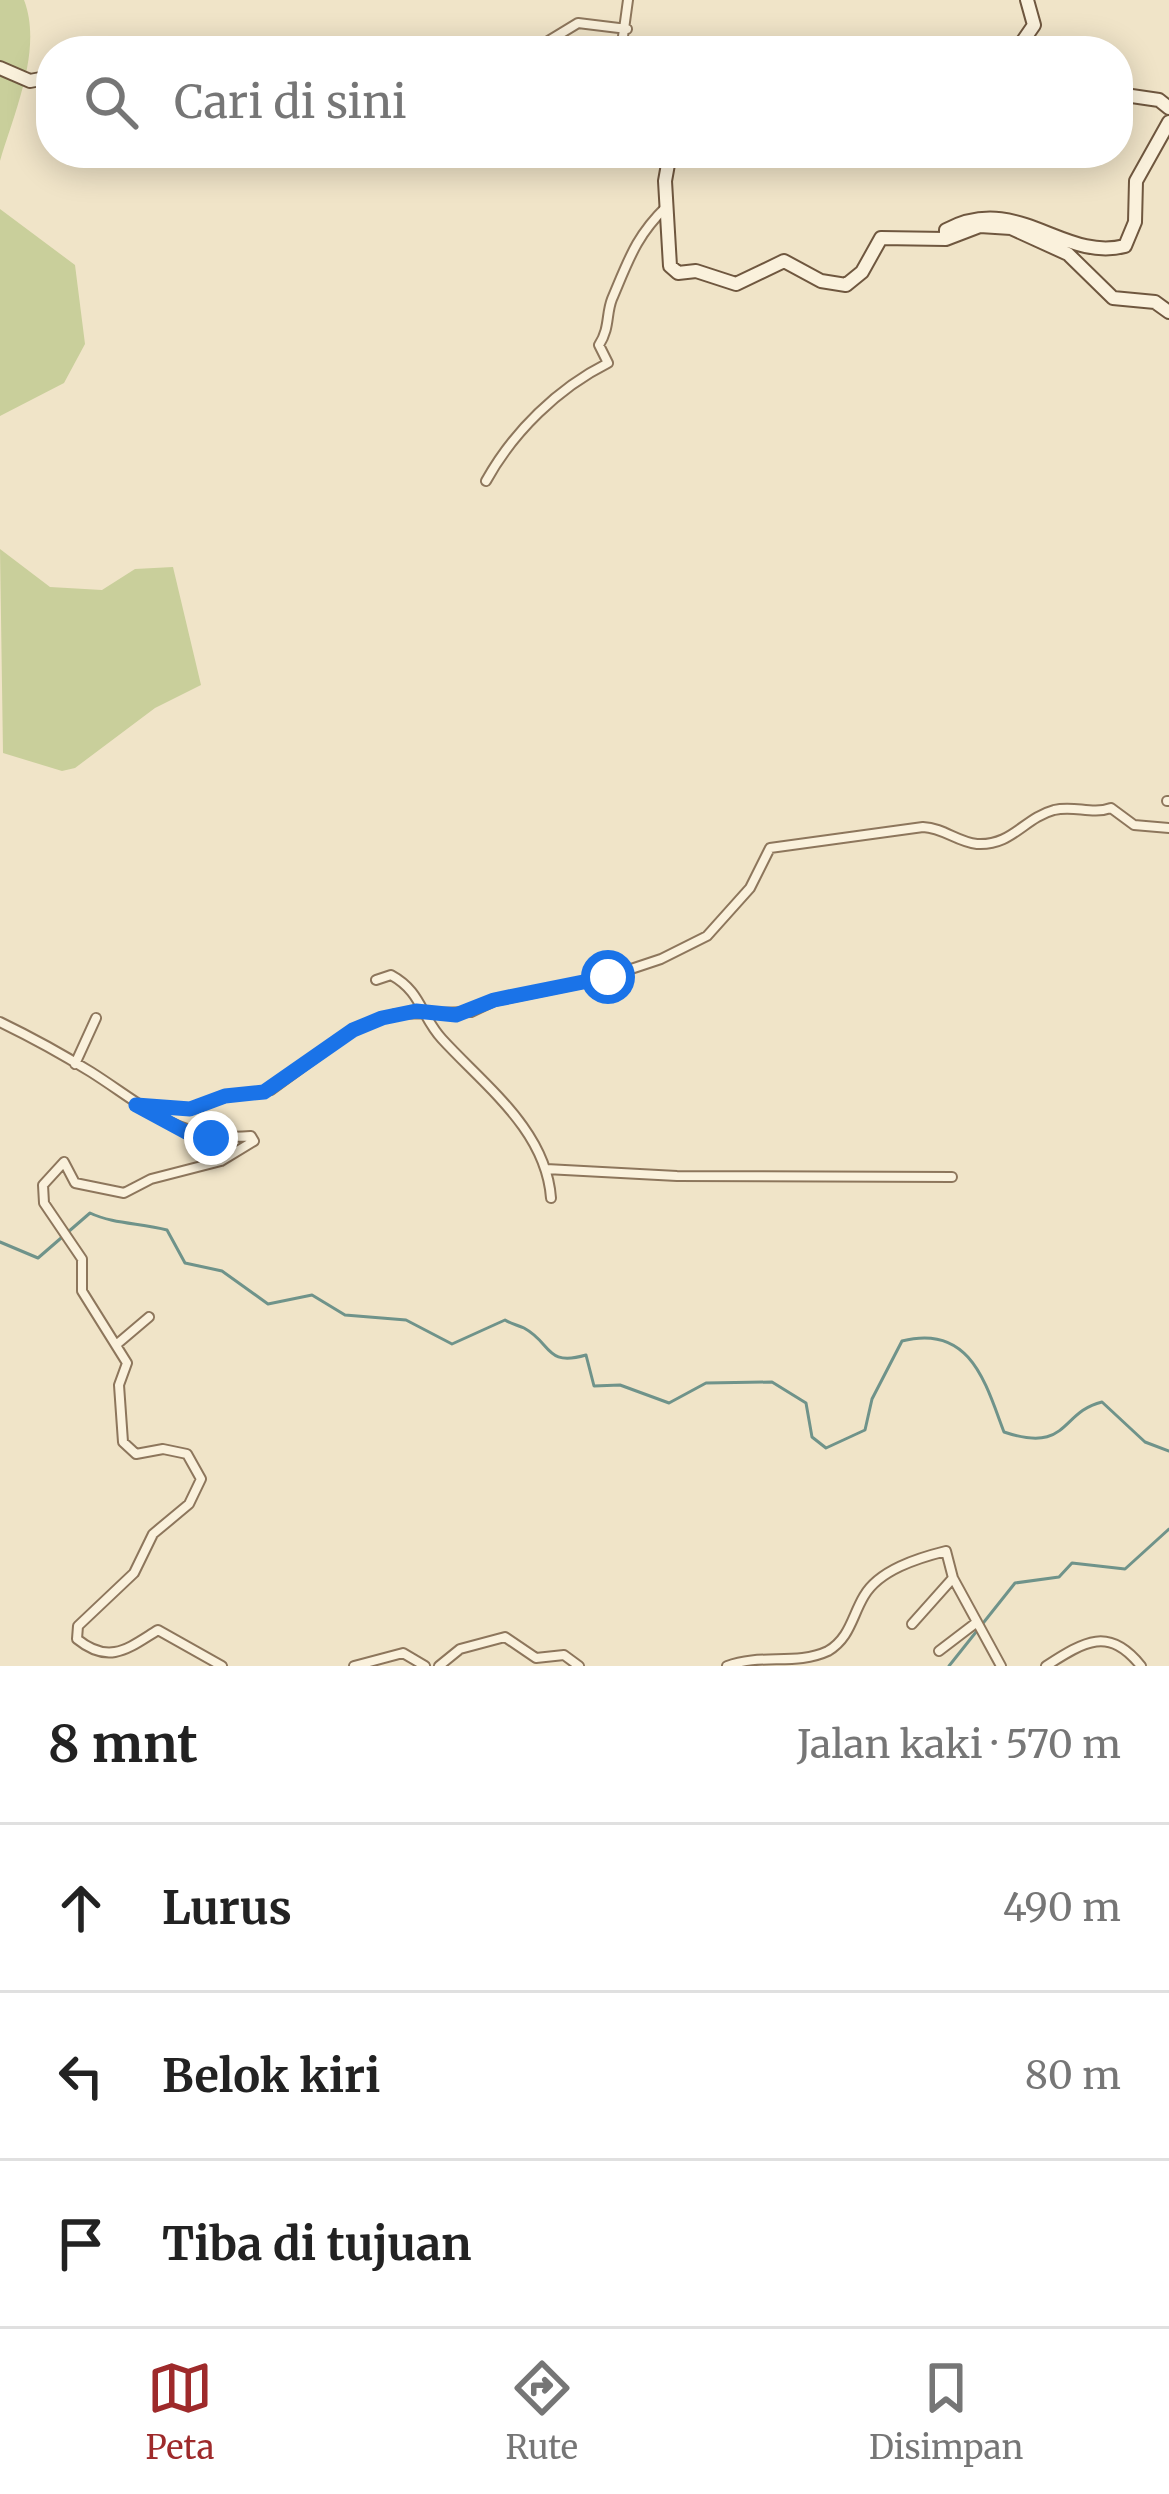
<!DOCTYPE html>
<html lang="id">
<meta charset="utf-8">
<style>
:root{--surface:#fff;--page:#f2f2f2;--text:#222;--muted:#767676;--line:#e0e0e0;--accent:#9e2a2b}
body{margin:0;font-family:Merriweather,serif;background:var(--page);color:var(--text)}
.stop{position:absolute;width:36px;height:36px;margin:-27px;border:9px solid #1a73e8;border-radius:50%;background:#fff}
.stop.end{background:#1a73e8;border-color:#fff;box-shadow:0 3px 12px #0008}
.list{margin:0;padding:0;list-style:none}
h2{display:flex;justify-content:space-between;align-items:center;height:156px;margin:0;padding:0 48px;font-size:51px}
h2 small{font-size:39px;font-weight:400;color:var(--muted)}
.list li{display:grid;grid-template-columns:78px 1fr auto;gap:36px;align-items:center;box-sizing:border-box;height:168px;padding:0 48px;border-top:3px solid var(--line)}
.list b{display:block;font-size:45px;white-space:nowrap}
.list em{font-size:39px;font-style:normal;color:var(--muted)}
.icon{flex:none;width:66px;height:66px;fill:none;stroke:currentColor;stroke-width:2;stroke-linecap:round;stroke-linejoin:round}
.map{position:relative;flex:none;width:1169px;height:1666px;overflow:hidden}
.search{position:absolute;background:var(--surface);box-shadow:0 6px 30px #0003;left:36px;right:36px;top:36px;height:132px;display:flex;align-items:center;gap:30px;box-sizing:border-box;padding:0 42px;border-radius:48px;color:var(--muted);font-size:45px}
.sheet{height:660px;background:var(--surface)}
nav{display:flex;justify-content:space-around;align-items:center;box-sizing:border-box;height:168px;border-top:3px solid var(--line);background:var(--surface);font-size:33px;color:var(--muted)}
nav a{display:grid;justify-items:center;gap:6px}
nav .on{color:var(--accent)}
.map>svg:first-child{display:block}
.green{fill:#c9cf9b}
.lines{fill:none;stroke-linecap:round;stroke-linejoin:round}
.stream{stroke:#6f938a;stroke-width:3}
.street-casing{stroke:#8d765c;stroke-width:12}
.secondary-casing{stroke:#6f573f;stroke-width:16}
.street{stroke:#faf1dc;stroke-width:8}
.secondary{stroke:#faf1dc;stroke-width:12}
.route{stroke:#1a73e8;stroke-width:15}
</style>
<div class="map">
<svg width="1169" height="1666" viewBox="0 0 1169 1666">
<rect width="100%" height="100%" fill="#f0e4c8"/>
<path class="green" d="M0,0H24C43,49 14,113 0,161Z
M0,209L75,265L85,344L64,383L0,416Z
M0,549L50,587L102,590L135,569L173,567L201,685L155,708L75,768L62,771L3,753Z"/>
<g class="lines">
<path class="stream" d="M0,1242L38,1258L90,1213C113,1224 141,1223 167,1230L185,1263L222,1271L268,1304L312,1295L345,1315L406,1320L452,1344L505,1320C511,1324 518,1325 524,1328C552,1343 545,1367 586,1355L594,1386L620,1385L669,1403L706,1383L772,1382L806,1403L812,1437L826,1448L865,1430L872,1399L902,1341C971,1323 986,1385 1004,1432C1069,1454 1060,1412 1102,1402L1145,1442L1169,1451
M949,1666L1015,1583L1059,1577L1072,1563L1125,1569L1169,1529"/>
<defs>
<path id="street" d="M532,51L578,23L627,29
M621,51L628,0
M486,481C513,432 558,388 608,363L599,345C610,328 606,314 612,299C629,259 636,236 667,206
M1167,801H1169
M376,980L391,975C422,992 420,1015 442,1039C484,1085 546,1130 551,1198
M0,1022C31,1037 62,1054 91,1072C146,1107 181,1143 251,1136L254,1141L221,1161L151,1179L124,1193L75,1183L64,1162L43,1185L44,1203L82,1259V1291L127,1363L119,1385L123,1442L136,1454L163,1449L187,1454L201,1479L189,1504L153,1534L134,1573L78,1626L77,1639C110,1666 130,1647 158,1630L222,1666
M75,1064L96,1018
M144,1107L190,1109L225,1097L271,1090L353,1030L395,1014L471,1012L494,1001L601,979L661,959L707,936L750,888L770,848L923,827C944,828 957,842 977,844C1012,846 1024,818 1054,810C1075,805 1091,815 1111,808L1134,825L1169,828
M546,1169L677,1176L952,1177
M116,1345L149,1317
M912,1624L953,1578
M939,1651L977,1622
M354,1666L403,1653L425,1666
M439,1666L460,1649L505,1637L536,1658L564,1655L579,1666
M727,1666C761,1653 796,1666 828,1651C850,1638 852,1616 864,1596C879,1570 918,1558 946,1551L953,1578L1001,1666
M1046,1666C1085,1641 1109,1626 1141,1666"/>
<path id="secondary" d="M1016,51L1034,25L1027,0
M0,68L30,81L51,77
M1118,94L1159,100L1169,108
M670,153L665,181L670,266L678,273L696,271L736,284L784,261L821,281L846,285L862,272L881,238L946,239L980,226L1011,228L1068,254L1113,298L1155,302L1169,312
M946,239V230C1018,192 1062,262 1125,246L1135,222L1136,181L1169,122"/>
</defs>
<use href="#street" class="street-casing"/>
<use href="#secondary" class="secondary-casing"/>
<use href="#street" class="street"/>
<use href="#secondary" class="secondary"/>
</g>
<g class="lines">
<path class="route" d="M211,1138L186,1132L136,1105L190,1109L225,1096L264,1092L353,1030L382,1018L416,1011L456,1015L494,1000L608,977"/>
</g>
</svg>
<div class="stop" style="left:608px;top:977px"></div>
<div class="stop end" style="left:211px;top:1138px"></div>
<div class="search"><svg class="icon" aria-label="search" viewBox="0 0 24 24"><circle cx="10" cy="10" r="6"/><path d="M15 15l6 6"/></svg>Cari di sini</div>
</div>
<section class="sheet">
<h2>8 mnt<small>Jalan kaki · 570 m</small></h2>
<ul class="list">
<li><svg class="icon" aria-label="ahead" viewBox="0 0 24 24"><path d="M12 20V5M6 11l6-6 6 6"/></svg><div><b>Lurus</b></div><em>490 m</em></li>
<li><svg class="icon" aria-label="left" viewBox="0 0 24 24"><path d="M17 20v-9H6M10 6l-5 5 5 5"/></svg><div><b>Belok kiri</b></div><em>80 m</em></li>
<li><svg class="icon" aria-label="arrive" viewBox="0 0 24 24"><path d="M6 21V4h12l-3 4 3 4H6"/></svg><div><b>Tiba di tujuan</b></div></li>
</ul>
</section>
<nav>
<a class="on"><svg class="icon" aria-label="map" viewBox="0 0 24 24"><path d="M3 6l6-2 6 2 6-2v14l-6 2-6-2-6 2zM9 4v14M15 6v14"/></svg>Peta</a>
<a><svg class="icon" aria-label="directions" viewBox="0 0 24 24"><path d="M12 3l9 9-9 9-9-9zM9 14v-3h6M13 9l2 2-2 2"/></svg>Rute</a>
<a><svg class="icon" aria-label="saved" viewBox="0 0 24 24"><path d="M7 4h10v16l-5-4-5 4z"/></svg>Disimpan</a>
</nav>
